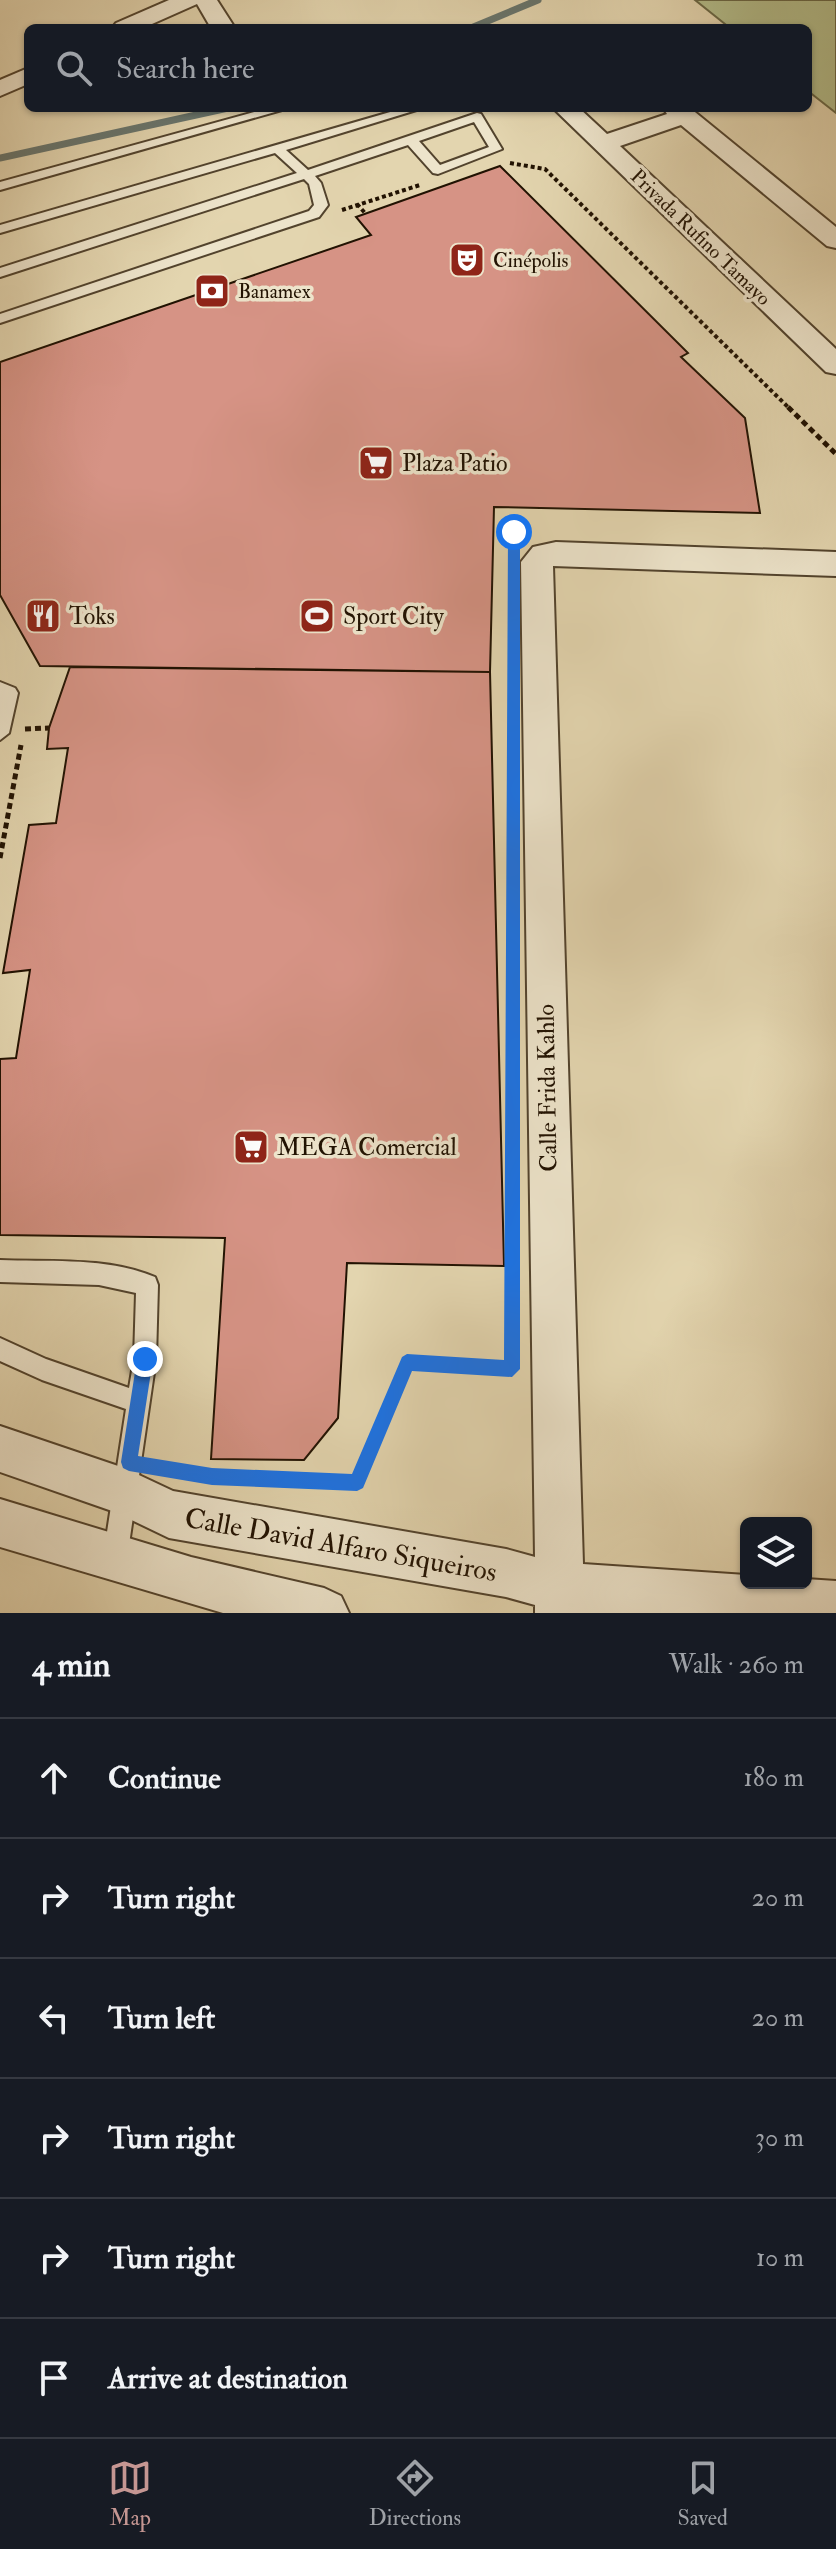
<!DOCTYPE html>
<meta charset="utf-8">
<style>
:root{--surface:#171b24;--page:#242831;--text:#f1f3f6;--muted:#9ea1a6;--line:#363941;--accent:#c59692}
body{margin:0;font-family:"IM FELL Double Pica",serif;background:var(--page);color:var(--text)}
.controls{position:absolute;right:24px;bottom:24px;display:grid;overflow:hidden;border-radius:12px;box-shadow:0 2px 6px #0004}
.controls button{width:72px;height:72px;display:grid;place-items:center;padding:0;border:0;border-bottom:2px solid var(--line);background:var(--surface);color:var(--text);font:40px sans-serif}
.stop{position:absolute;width:24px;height:24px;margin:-18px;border:6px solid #1a73e8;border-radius:50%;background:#fff}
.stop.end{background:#1a73e8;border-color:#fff;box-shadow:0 2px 8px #0008}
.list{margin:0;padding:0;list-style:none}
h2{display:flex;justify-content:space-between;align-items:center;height:104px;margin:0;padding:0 32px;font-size:34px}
h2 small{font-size:26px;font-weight:400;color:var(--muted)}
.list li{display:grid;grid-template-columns:52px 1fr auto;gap:24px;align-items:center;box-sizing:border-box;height:120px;padding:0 32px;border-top:2px solid var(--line)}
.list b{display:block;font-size:30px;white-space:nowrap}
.list em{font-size:26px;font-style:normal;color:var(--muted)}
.icon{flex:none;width:44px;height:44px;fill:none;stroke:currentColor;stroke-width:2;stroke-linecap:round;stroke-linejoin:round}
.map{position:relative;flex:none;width:836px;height:1613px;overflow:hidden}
.search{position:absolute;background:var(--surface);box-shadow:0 2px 6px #0004;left:24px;right:24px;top:24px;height:88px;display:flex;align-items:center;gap:20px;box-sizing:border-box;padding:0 28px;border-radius:12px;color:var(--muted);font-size:30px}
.sheet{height:824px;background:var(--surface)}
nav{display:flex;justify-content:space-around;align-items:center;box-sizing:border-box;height:112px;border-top:2px solid var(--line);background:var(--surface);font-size:22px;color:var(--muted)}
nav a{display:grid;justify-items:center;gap:4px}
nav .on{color:var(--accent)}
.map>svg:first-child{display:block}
.green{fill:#b3bd8b;stroke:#6a6846;stroke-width:2}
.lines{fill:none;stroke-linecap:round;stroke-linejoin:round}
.stream{stroke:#68756d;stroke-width:7}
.building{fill:#d69385;stroke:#211202;stroke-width:2}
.service-casing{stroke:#52432d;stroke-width:4}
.minor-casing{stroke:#52432d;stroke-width:4}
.path-far2{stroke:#211202;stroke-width:4;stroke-dasharray:4 3;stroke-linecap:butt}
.path-far1{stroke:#211202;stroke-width:5;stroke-dasharray:6 4;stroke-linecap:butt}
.path{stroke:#211202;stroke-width:6;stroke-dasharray:7 5;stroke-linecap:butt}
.service{fill:#ede4cb;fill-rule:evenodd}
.minor{fill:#ede4cb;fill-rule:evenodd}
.route{fill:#1a73e8}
.labels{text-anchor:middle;stroke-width:7;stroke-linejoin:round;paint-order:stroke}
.far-street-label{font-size:20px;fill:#211202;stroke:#ede4cb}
.far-poi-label{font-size:20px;fill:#211202;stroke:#ede4cb;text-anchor:start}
.poi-label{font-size:24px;fill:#211202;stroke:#ede4cb;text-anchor:start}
.street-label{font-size:24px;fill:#211202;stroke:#ede4cb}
.near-street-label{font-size:28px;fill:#211202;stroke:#ede4cb}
</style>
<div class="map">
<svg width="836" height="1613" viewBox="0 0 836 1613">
<rect width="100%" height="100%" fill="#e3d5af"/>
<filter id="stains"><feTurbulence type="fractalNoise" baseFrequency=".0025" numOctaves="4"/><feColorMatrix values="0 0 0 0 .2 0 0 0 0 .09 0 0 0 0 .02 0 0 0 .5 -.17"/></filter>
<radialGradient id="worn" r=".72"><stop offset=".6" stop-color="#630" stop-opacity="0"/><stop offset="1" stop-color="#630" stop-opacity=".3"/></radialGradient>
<path class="green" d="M695,0H836V113L808,91V28H730Z"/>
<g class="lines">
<path class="stream" d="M471,28L538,0
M0,158L228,108"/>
</g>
<path class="building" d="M500,166L688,353L681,357L745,418L760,513L494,507L490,672L40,666L0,595V362L371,235L356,217Z
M70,667L490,672L504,1266L347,1263L338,1418L304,1460L211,1459L225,1238L0,1235V1059L16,1058L30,970L3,973L29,825L56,823L68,748L47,749L49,728Z"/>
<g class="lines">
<defs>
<path id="service" d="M269,108H289L0,190V182Z
M404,108H423L286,150L308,170L477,113L481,114L502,149L438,174L433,173L408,145L315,176L321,183L328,205L319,217L0,323V314L309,211L314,205L309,184L304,179L0,277V268L297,173L275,153L0,233V225ZM474,122L489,147L440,165L419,141Z
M0,682L15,688L18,693L9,733L0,740Z
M0,1260C51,1262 107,1257 155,1277L158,1285L156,1359L127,1558L124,1567L115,1570L106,1567L103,1558L126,1409L42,1380L0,1361V1338L46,1359L129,1388L134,1359L136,1293L99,1285L0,1282Z"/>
<path id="minor" d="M169,0H217L235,28H211L197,4L143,28H112L116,23Z
M28,68V84L0,96V80Z
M553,108H579L607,134L667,114L663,108H690L836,227V248L827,246L681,125L620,146L836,349V374L826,372Z
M556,542L836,552V576L553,566L583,1564L746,1575V1583H806V1579L836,1581V1613H535V1605L506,1597L169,1538L115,1512L0,1472V1426L124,1468L173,1491L506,1549L535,1557L521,562L533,547Z
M0,1499L191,1557L324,1588L341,1596L349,1613H223L0,1547Z"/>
</defs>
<use href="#service" class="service-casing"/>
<use href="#minor" class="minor-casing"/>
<path class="path-far2" d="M510,163L545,169L790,409
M357,204L365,213
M342,210L420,185"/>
<path class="path-far1" d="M788,407L836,454
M25,729L49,728
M0,858L21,745"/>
<path class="path" d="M173,1469L212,1476L357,1482L407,1362L512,1369V1363"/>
<use href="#service" class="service"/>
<use href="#minor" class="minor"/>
</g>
<path class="route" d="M514,528L520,532V1369L512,1377L412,1371L363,1488L357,1491L212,1485L129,1471L123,1468L121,1462L137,1359L145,1351L153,1359L138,1456L212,1468L352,1474L402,1357L407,1354L504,1360L508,532Z"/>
<defs>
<symbol id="theatre-square" viewBox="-11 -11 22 22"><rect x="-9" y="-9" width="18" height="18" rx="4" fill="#8f2418" stroke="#ede4cb"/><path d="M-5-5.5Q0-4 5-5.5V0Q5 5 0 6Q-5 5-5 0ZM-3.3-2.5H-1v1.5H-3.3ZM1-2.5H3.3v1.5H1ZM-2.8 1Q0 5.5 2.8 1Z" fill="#fff"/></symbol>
<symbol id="bank-square" viewBox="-11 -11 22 22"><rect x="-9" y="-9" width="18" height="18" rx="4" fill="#8f2418" stroke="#ede4cb"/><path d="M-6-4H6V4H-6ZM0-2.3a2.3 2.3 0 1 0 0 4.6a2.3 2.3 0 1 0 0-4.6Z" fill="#fff"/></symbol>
<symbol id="supermarket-square" viewBox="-11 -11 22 22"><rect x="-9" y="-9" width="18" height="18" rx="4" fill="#8f2418" stroke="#ede4cb"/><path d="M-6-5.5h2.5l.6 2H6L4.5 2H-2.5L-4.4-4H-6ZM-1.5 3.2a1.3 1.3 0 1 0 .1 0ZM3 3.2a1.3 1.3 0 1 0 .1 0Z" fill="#fff"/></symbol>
<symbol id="restaurant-square" viewBox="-11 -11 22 22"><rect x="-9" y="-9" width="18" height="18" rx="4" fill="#8f2418" stroke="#ede4cb"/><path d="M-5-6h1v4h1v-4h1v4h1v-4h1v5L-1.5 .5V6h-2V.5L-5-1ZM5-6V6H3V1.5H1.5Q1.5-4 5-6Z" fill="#fff"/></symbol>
<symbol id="stadium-square" viewBox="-11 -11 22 22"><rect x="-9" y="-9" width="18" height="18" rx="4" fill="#8f2418" stroke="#ede4cb"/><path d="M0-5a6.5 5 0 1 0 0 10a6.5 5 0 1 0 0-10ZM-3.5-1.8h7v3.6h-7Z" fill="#fff"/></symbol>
</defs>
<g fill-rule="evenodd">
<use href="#theatre-square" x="447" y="240" width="40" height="40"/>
<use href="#bank-square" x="192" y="271" width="40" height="40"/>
<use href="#supermarket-square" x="356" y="443" width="40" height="40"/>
<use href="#restaurant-square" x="23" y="596" width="40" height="40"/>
<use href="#stadium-square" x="297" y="596" width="40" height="40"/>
<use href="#supermarket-square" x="231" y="1127" width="40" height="40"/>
</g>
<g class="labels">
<g class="far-street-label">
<text transform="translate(701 237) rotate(44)" y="7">Privada Rufino Tamayo</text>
</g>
<g class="far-poi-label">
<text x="493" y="267">Cinépolis</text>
<text x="238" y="298">Banamex</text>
</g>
<g class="poi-label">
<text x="402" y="471">Plaza Patio</text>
<text x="69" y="624">Toks</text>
<text x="343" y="624">Sport City</text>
<text x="277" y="1155">MEGA Comercial</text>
</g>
<g class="street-label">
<text transform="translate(547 1088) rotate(-91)" y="8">Calle Frida Kahlo</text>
</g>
<g class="near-street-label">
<text transform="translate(341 1544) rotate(10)" y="10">Calle David Alfaro Siqueiros</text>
</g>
</g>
<rect width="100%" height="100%" filter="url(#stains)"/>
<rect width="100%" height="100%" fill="url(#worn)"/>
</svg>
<div class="controls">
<button><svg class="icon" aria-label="layers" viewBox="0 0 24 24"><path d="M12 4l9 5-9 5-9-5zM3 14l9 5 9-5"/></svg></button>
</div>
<div class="stop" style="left:514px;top:532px"></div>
<div class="stop end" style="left:145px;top:1359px"></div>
<div class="search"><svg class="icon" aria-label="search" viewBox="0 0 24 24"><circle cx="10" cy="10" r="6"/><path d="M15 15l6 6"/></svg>Search here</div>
</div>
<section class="sheet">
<h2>4 min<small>Walk · 260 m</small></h2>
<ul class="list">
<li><svg class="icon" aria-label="ahead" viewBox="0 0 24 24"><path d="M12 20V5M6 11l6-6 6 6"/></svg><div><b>Continue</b></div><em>180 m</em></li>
<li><svg class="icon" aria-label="right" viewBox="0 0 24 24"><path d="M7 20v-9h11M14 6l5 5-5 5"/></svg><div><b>Turn right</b></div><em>20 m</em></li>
<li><svg class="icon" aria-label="left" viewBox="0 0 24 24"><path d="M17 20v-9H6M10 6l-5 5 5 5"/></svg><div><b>Turn left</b></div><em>20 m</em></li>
<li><svg class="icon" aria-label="right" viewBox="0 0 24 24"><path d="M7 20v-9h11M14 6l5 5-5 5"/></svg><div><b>Turn right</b></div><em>30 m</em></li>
<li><svg class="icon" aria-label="right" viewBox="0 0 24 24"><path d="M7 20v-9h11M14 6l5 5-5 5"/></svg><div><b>Turn right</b></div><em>10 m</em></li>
<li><svg class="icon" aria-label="arrive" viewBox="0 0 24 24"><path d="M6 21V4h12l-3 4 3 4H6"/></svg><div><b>Arrive at destination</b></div></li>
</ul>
</section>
<nav>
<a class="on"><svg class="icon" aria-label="map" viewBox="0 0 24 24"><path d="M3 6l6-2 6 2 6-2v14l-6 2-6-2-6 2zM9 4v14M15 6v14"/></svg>Map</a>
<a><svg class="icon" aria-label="directions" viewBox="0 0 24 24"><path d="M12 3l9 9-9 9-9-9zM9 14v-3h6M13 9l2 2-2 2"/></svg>Directions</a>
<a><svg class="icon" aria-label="saved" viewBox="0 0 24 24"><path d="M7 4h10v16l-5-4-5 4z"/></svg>Saved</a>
</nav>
